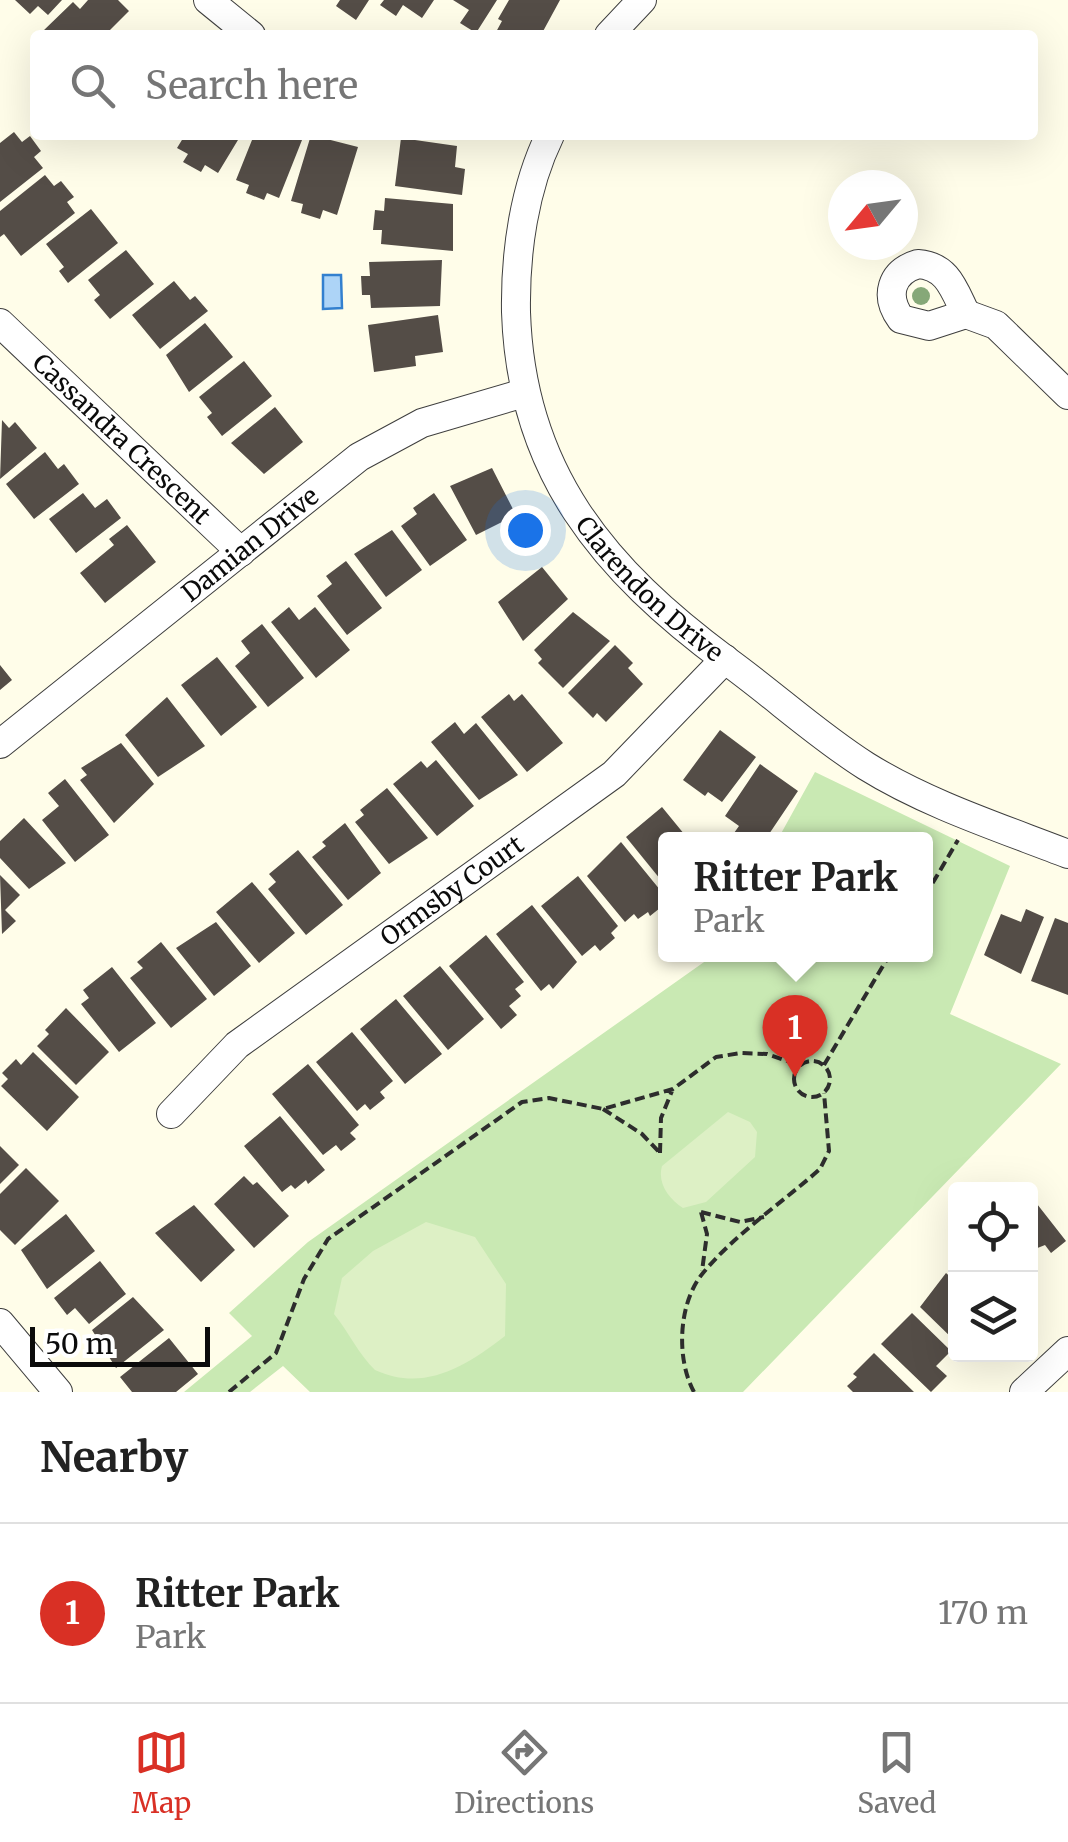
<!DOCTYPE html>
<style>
:root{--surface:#fff;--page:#f2f2f2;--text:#222;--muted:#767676;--line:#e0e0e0;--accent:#d93025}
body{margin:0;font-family:Merriweather,serif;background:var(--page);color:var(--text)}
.controls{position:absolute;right:30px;bottom:30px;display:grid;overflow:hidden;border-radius:10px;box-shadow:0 10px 40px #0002}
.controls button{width:90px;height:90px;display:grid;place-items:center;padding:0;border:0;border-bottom:2px solid var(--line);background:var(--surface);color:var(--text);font:50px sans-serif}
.compass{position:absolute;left:828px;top:170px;width:90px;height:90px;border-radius:50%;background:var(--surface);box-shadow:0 10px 40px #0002;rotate:241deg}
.scale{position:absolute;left:30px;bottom:25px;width:180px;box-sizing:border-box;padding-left:10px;border:5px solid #0b0b0b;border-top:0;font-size:28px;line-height:35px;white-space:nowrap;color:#0b0b0b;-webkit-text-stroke:8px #fff;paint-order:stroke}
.you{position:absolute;left:525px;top:530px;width:35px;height:35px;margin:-25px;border:8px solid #fff;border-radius:50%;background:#1a73e8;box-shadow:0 0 0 15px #1a73e833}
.badge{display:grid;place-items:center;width:65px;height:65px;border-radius:50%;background:var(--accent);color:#fff;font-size:32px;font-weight:700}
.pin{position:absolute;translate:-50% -82px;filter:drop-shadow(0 2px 5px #0008)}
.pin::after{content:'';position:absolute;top:52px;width:35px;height:30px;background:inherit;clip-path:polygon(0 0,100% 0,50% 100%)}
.popup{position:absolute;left:658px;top:832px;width:275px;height:130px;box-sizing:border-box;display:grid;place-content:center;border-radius:10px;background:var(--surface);filter:drop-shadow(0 2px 8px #0005);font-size:32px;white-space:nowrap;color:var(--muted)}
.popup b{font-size:38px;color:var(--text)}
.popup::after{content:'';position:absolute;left:50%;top:100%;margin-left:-20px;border:20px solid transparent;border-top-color:var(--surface)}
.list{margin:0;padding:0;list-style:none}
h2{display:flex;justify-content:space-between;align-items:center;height:130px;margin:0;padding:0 40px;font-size:42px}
h2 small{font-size:32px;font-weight:400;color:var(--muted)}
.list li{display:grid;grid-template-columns:65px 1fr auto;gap:30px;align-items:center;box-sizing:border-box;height:180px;padding:0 40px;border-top:2px solid var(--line)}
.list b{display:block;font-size:38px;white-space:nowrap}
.list p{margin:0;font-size:32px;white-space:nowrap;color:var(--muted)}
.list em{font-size:32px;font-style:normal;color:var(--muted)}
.icon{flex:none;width:55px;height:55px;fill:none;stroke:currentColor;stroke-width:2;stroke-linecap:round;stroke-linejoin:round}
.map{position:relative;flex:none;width:1068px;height:1392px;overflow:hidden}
.search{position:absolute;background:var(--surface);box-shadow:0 10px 40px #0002;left:30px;right:30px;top:30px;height:110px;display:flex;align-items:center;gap:25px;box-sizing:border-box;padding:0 35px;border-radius:10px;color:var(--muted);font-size:38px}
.sheet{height:310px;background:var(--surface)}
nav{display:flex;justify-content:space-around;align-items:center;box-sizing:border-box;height:140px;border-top:2px solid var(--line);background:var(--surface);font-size:28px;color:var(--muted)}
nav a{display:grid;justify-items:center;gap:5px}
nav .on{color:var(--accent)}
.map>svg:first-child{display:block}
.green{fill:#c9e9b3}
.pitch{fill:#ddf0c5}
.water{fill:#add4f7;stroke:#3380cf;stroke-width:2.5}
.building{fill:#544d47}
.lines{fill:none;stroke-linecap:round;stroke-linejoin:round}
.minor-casing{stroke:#3e3e3e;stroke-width:30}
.path{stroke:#2d2d2d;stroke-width:4;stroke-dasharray:10 5;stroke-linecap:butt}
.minor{stroke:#fff;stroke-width:28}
.tree{fill:#86a878}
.labels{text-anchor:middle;stroke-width:10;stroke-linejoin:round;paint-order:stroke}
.street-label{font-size:25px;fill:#0b0b0b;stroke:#fff}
</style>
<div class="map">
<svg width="1068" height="1392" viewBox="0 0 1068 1392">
<rect width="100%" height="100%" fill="#fffde9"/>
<path class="green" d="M815,772L1010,866L950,1014L1061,1064L743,1392H310L283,1366L250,1392H184L252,1336L229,1313L308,1242L714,955L925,954V840L778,839Z"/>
<path class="pitch" d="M728,1112L750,1122L757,1132L755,1157L706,1202L683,1208C669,1199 657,1183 662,1166Z
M426,1222L475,1237L506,1284L505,1336C464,1368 423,1392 375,1370C359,1355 348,1331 334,1314L342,1278L373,1251Z"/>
<path class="water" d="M323,275H341L342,308L323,309Z"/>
<path class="building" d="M15,0H62L48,15L38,6L30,14Z
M88,0H118L129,11L105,35L43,31L73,2L80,9Z
M340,0H369L356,20L336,6Z
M384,0H434L422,18L403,5L396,16L380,5Z
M453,0H497L476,33L460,23L469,10Z
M509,0H560L541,35H520L519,31L516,35H501L496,32L502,21L498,19Z
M14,132L22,142L30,136L41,151L34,157L43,168L0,202V143Z
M185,135H241L218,173L205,165L201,172L183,162L188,154L177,148Z
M254,135H304L279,198L267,193L264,200L246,193L249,185L236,180Z
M311,135L358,147L337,215L323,210L320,219L301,213L303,204L291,201Z
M401,138L457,146L455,167L465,169L462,195L395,186Z
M45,175L54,186L61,181L74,197L67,202L75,213L21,256L4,234L0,237V211Z
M385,198L453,204V251L381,244L382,230H373L375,210L384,211Z
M91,209L118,243L68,283L59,271L64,267L46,244Z
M126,250L154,284L110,319L94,300L100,295L88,280Z
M442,260L440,306L371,308L370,295H362L361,276H370L369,262Z
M174,281L190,300L195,296L208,311L160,349L132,315Z
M438,315L443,352L415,356L416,366L374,372L368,325Z
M205,323L233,357L189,392L166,355Z
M244,361L272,396L222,436L207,417L212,413L199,397Z
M275,407L303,442L264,474L231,443Z
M2,420L9,428L15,422L37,448L0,479Z
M45,452L58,469L64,464L79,484L34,519L6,484Z
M492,468L516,515L476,535L450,486Z
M83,493L95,508L107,499L121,518L76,553L49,519Z
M434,493L467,540L430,566L401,526L417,514L413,508Z
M127,525L156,562L105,603L80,573L114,545L109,539Z
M392,530L422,570L386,597L354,554Z
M346,561L382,608L347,635L317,596L332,584L326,576Z
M542,567L568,599L523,641L498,602Z
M289,607L299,620L315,607L350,650L316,678L271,622Z
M573,612L610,641L563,688L538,663L542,659L534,650Z
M262,624L304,678L268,707L235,666L250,653L241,641Z
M615,645L633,663L628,668L643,684L606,722L597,713L593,718L568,693Z
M217,657L257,707L221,736L181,685Z
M0,665L12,680L0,690Z
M509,694L514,701L522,694L563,743L527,772L481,717Z
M167,697L205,746L158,777L125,735Z
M455,722L464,734L476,723L518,775L479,800L431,742Z
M720,730L756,757L722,802L708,792L705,796L683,780Z
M121,743L154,784L114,823L80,780L87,775L81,768Z
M436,760L474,806L437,836L393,784L421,761L427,768Z
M760,764L798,791L765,840H744L734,833L739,826L725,816Z
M65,779L109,835L75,862L42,820L59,806L48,793Z
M387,788L428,838L389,864L355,822L364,815L360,810Z
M662,807L689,840H665V885L626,837Z
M24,818L66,863L29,889L0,858V841Z
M345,823L381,873L348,900L312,857L326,846L322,842Z
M621,842L665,896V904L650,916L648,912L638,919L634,914L625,922L587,876Z
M298,850L343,905L306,935L268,889L276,882L269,874Z
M0,875L20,895L5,910L16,921L2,934Z
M578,876L618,926L611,933L615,938L600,951L595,945L582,956L541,906Z
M252,882L295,933L259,963L216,912Z
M532,905L577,962L553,989L549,984L541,991L496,934Z
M1026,909L1044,917L1021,974L984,955L1001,914L1021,922Z
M1055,918L1068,923V995L1031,981Z
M216,922L251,966L214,996L176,948Z
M486,935L524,982L515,989L521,996L509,1006L517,1015L501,1029L449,966Z
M161,942L207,999L171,1028L130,978L143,968L137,962Z
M440,966L484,1019L448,1050L403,996Z
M112,967L156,1023L119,1052L81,1004L89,998L83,990Z
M396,999L442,1054L405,1084L360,1029Z
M66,1008L109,1052L76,1085L37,1046L49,1034L45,1030Z
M352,1032L393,1081L380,1092L385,1098L370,1110L365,1104L357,1111L316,1062Z
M33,1052L79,1097L47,1131L1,1086L8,1079L2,1073L16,1059L21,1065Z
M308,1064L359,1125L350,1133L356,1139L341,1151L336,1145L323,1155L272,1094Z
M280,1116L325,1170L308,1184L306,1180L295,1189L291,1185L282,1192L244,1146Z
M0,1146L19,1165L0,1184Z
M26,1168L59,1201L15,1245L0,1230V1194Z
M244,1176L253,1185L257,1182L289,1216L254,1248L214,1204Z
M1030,1195L1066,1241L1051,1253L1045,1245L1030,1251Z
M194,1205L235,1250L201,1282L155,1233Z
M66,1214L95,1251L47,1289L21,1250Z
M100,1261L126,1294L89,1324L75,1308L67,1315L54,1298Z
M946,1273L956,1282V1342L920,1307Z
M133,1297L164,1330L116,1368L92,1330Z
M912,1313L951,1351L936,1366L947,1376L931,1392L881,1344Z
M169,1338L198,1374L176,1392H132L120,1377Z
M874,1353L914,1392H853L847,1386L857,1377L853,1374Z"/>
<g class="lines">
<defs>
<g id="minor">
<path d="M208,0L251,35"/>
<path d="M609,35L642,0"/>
<path id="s1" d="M550,135C524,188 515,253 516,312C521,472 604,570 727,661C774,695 817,735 866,766C927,804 1001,828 1068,854"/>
<path d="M918,264C948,266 954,290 966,314L929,326L901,319C884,296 891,272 918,264Z"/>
<path d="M966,314L996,325L1068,395"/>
<path id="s2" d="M0,323L241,552"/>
<path id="s3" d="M0,744L359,457L422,423L524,393"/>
<path id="s4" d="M171,1114L237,1045L614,774L725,659"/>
<path d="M0,1323L58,1392"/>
<path d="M1024,1392L1068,1351"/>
</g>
</defs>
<use href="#minor" class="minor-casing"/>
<path class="path" d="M925,896L958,840
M794 1079a18 18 0 1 1 36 0a18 18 0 1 1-36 0Z
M824,1065L890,954
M603,1109L642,1134L660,1153
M660,1153L661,1118L672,1091
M701,1212L740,1222L764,1217
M701,1212L707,1234L702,1271
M229,1392L276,1353L304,1279L328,1239L522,1102L549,1098L603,1109L673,1089L716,1057L741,1053L767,1054L799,1065
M694,1392C676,1359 678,1303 703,1273C735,1234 783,1202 820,1169L829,1151L824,1093"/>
<use href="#minor" class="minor"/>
</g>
<circle class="tree" cx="921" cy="296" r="9"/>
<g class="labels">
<g class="street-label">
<text dy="9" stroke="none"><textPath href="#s2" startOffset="168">Cassandra Crescent</textPath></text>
<text dy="9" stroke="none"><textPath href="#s3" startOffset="320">Damian Drive</textPath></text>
<text dy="9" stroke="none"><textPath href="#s1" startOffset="500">Clarendon Drive</textPath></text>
<text dy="9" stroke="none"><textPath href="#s4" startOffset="360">Ormsby Court</textPath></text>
</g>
</g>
</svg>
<div class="controls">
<button><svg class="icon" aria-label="locate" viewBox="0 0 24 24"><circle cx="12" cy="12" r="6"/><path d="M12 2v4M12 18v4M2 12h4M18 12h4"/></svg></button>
<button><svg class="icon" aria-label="layers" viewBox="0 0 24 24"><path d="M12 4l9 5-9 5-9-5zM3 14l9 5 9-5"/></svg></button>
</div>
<svg class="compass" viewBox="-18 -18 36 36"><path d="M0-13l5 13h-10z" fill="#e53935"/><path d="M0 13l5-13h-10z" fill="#767676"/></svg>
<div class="scale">50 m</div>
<div class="you"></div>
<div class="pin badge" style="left:795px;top:1077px">1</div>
<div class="popup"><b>Ritter Park</b>Park</div>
<div class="search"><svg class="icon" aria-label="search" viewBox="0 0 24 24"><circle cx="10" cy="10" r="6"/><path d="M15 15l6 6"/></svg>Search here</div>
</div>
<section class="sheet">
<h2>Nearby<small></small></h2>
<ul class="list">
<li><span class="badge">1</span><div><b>Ritter Park</b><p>Park</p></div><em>170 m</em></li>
</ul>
</section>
<nav>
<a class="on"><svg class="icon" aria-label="map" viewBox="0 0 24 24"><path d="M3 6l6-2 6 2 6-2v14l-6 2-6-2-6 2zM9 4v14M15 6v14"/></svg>Map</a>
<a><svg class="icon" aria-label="directions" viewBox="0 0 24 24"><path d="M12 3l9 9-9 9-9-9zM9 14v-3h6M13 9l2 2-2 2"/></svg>Directions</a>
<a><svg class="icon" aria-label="saved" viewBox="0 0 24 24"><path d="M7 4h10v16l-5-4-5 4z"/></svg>Saved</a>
</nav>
